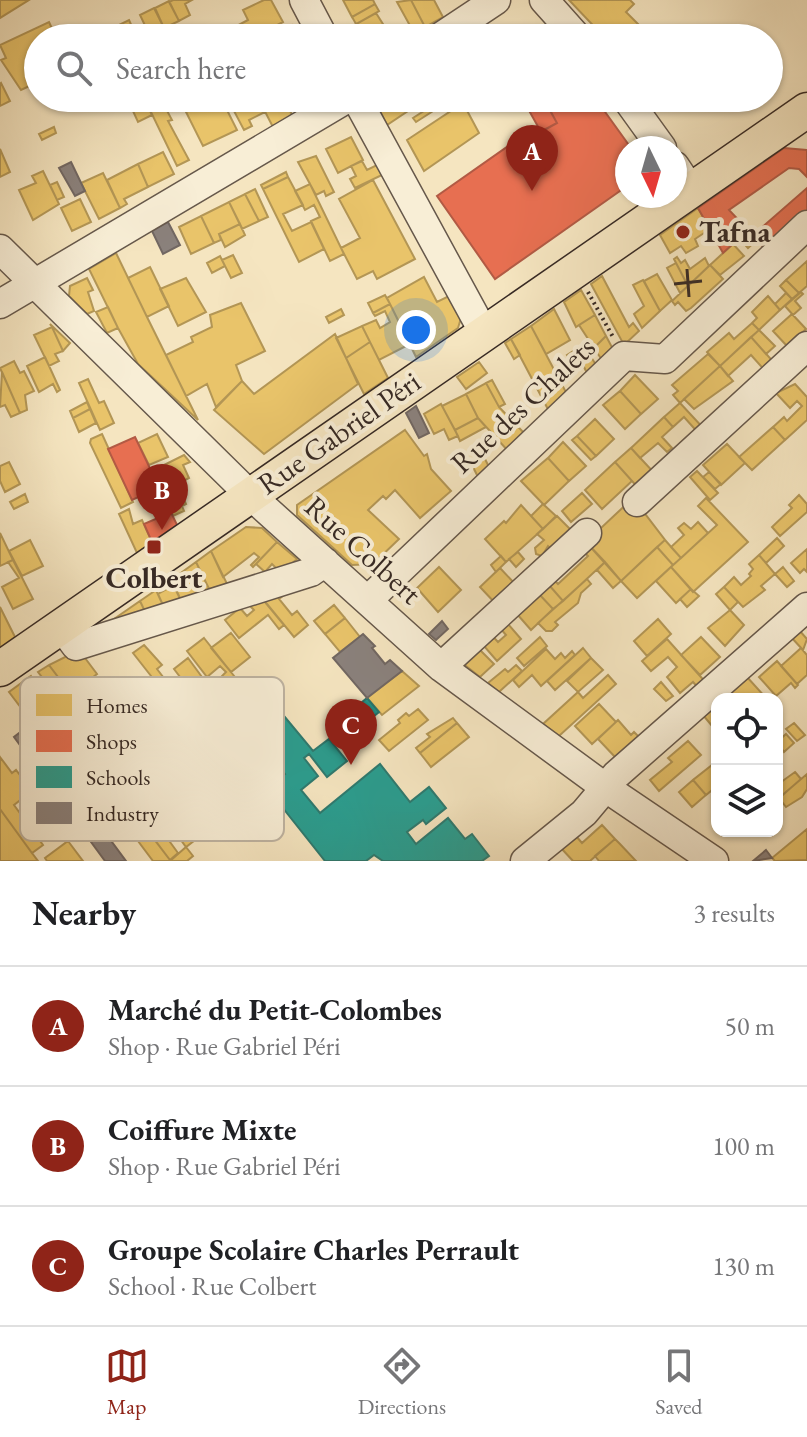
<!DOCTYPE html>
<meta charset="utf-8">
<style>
:root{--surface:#fff;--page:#f6f6f6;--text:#202124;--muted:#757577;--line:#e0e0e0;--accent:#8f2418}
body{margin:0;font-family:"EB Garamond",serif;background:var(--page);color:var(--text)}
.controls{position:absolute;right:24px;bottom:24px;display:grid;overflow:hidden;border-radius:16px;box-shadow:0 2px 6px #0004}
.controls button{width:72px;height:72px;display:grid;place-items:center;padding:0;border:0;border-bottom:2px solid var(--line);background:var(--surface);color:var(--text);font:40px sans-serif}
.compass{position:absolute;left:615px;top:136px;width:72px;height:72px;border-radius:50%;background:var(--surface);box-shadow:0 2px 6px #0004;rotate:175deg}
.you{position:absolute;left:416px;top:330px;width:28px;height:28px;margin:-20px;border:6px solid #fff;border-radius:50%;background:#1a73e8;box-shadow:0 0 0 12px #1a73e833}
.badge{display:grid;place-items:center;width:52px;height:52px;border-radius:50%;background:var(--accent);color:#fff;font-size:26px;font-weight:700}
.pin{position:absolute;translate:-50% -66px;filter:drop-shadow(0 2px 4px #0008)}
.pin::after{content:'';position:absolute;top:42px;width:28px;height:24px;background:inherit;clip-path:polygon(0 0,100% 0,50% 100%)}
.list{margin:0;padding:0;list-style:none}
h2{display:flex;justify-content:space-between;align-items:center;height:104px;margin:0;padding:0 32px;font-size:34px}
h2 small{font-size:26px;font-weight:400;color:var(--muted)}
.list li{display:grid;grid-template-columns:52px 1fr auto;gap:24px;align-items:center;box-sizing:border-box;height:120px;padding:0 32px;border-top:2px solid var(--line)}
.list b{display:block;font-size:30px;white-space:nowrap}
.list p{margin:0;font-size:26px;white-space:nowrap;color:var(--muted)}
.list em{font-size:26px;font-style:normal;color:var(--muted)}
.icon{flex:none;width:44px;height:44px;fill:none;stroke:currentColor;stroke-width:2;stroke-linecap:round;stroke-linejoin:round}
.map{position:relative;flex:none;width:807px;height:861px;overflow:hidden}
.search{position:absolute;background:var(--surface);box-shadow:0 2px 6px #0004;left:24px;right:24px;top:24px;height:88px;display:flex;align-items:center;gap:20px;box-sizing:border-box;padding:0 28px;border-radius:44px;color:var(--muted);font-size:30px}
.sheet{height:464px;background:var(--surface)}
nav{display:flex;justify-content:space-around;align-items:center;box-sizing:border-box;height:112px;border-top:2px solid var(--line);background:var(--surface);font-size:22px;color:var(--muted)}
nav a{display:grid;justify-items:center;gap:4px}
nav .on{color:var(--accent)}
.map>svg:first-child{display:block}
.homes{fill:#e9c46a;stroke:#b39655;stroke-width:2}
.shops{fill:#e76f51;stroke:#b25a44;stroke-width:2}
.schools{fill:#2a9d8f;stroke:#2e7a6f;stroke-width:2}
.industry{fill:#8a817c;stroke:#716762;stroke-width:2}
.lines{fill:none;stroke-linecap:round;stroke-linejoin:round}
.minor-casing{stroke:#66584b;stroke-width:31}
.major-casing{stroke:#362924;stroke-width:37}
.path{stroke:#362924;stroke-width:4;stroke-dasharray:2 4;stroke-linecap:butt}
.minor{stroke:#f8eed6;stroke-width:28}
.major{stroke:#f5e5c0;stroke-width:34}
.ticks{fill:none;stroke:#362924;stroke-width:3}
.poi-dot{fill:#8f2418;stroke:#f8eed6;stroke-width:3}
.labels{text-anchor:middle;stroke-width:8;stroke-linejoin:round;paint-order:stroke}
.poi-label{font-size:30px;font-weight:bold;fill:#362924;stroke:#f8eed6;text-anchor:start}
.street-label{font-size:30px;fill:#362924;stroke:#f8eed6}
.key{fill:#f8eed6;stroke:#beb3a1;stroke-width:2}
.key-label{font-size:22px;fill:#362924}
</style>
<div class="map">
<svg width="807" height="861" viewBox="0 0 807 861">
<rect width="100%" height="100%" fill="#f5e5c0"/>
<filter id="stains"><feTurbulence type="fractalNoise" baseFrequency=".0025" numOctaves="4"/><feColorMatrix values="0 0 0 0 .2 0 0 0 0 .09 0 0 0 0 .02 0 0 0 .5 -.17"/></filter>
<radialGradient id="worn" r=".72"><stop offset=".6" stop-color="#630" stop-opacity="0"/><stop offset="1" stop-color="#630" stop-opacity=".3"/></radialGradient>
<path class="homes" d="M0,0H29L0,18Z
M173,0H192L185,4L190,15L179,21L169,2Z
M264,0H271L283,22L253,38H239L233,28L248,20L243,10Z
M343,0H373L375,4L352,17Z
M411,0H434L443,17L425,27Z
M411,0L425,27L414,33L397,2Z
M569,0H630L634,4L626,12L645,31L638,38H605Z
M169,1L179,21L164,28L155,8Z
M375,4L379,11L356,24L352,17Z
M154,8L164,28L150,36L140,15Z
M376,13L388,32L378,38H341L338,34Z
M129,20L133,29L122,34L117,26Z
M49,22L54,33L59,31L62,38H38V82L21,90L1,60L6,58L0,45Z
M292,25L300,38H282L279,32Z
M396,27L403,38H379V37Z
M1,83L10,101L0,106V84Z
M127,98H144L152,115L138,122Z
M216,98H221L237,130L203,146L186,112Z
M258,98L265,112L249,120L252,126L244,130L234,111Z
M258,98H284L293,117L274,129Z
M378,98H399L408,111L387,125L377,105Z
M399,98H422L406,108Z
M441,100L444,104L416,122L413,118Z
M463,103L479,133L424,171L407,140Z
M155,105L156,108L164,105L172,120L168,121L189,160L177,166L149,108Z
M54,127L56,133L42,140L39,134Z
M351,137L363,160L338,173L326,149Z
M0,149L10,172L0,177Z
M163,152L174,174L148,187L138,164Z
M316,156L334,192L326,196L324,191L316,195L298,162Z
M362,161L367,170L379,164L384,174L355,188L350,179L356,176L351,166Z
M138,164L148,187L124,199L127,204L120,208L107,180Z
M43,171L59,204L33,220L19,190L36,183L32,176Z
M286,172L288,177L263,189L261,185Z
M103,173L120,208L99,219L81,183Z
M288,177L303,205L283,214L292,231L311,222L324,249L299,262L263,189Z
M373,180L415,259L377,279L373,271L357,279L341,248L360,238L339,199Z
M57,182L64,197L57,200L50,185Z
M310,184L344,254L330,261L311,221L320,217L314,205L305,210L295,191Z
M255,189L268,217L259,221L245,194Z
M245,194L259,221L242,229L229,202Z
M80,199L91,222L72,231L61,208Z
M229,202L240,224L219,234L221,240L214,243L201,216Z
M698,208L710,229L695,239L698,246L686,253L681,246L670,253L660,235Z
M201,216L214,243L191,254L179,227Z
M240,224L245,235L225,247L219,234Z
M748,230L757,240L748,248L739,238Z
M733,244L744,256L720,275L710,265Z
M116,253L147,317L198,420L138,364L118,328L89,269Z
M233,255L242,273L231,278L222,260Z
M220,256L225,266L212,273L207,263Z
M677,257L681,263L685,260L690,269L705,258L709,266L688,286L674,259Z
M807,261V286L799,293L786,280Z
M676,263L688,286L680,293L667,268Z
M710,265L723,279L691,308L686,311L678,302L675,305L672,301Z
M150,267L169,306L147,317L128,278Z
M657,274L672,300L660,311L644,281Z
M602,276L629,327L633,323L639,331L624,345L591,284Z
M424,277L437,302L449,296L461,318L458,328L416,357L387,298Z
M87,278L93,290L88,292L94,311L87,314L69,296L70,286Z
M186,278L206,312L178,326L160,289Z
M643,280L660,311L642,328L634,314L644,306L633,285Z
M786,280L799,293L792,299L780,286Z
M581,290L595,315L576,327L564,302Z
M801,292L803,294L795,301L801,308L793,315L785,306Z
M786,293L792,299L780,310L775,304Z
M385,295L390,304L373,313L368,303Z
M768,296L780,310L759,330L752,323L757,318L752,312Z
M241,303L265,351L236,365L242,381L216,407L207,384L186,396L166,355L193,342L191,337L212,327L210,315Z
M390,304L410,344L379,360L362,326L376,320L380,328L390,322L385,311L375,316L373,313Z
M108,307L118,328L107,333L96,312Z
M341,309L344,315L329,323L326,317Z
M554,309L570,340L546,354L531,326Z
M792,314L806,329L787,346L773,331Z
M595,315L606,336L594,348L579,325Z
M752,323L759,330L720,366L707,352L729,333L734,339Z
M50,324L70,343L63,351L52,327Z
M362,326L370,342L346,358L336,338Z
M531,326L568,396L550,413L511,339Z
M52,327L63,351L55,354L59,361L49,366L34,335Z
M759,330L775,346L766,354L751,337Z
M335,334L358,384L264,454L214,410L242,381L254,394Z
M606,336L615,353L604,363L594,348Z
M751,337L777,366L768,374L751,355L728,376L720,366Z
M511,339L520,355L514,359L505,343Z
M370,342L388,378L364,394L346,358Z
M575,350L582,363L575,367L567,355Z
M708,354L720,366L680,403L673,395L678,391L672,385Z
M45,357L60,390L57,392L53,384L39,392L27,366Z
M591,357L598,368L589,377L582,363Z
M14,361L20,373L24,371L34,391L25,395L27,410L20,413L0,368Z
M479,362L487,373L466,389L457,377Z
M720,366L733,381L694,409L684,399Z
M2,372L20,413L11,417L5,405L0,407Z
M635,375L658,399L641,414L620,391Z
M88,379L99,403L104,401L114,423L100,430L79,383Z
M492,380L505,404L499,407L486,383Z
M486,383L499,407L526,435L509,452L478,418L466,394Z
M795,384L807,397V420L785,440L773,427L784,417L787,421L802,406L797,401L790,408L776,393Z
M620,391L641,414L625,429L603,405Z
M466,394L478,418L455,430L442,406Z
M87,402L90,409L73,418L70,411Z
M680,403L706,431L701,436L684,417L673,427L664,417Z
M441,404L458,436L449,440L444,429L434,434L424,414Z
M90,409L96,423L79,432L73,418Z
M664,417L673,427L662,437L672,448L667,452L658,443L640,458L631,448Z
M478,418L486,427L460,441L455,430Z
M595,419L614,439L596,456L577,436Z
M773,427L785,440L752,470L739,457Z
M405,430L424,456L427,454L431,469L451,491L420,518L395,490L386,499L383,496L368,510L399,539L373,564L352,565L297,515V505Z
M102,434L133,502L121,508L90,443L91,439Z
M157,434L168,457L149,465L138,443Z
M577,436L596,456L591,460L572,440Z
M563,442L586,466L569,481L548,458Z
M727,444L745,463L721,485L703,465Z
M631,448L657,476L641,491L615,462Z
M184,455L190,462L183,465L189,478L181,482L184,488L175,491L178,497L182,495L186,504L182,506L184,511L173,516L155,480L166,475L162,466Z
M483,455L490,469L479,479L470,461Z
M548,458L569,481L544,505L521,481Z
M9,462L20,484L5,492L0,481V466Z
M615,462L632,481L602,509L585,490Z
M697,471L718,493L710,500L690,477Z
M709,472L721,484L715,489L703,477Z
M582,493L592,504L571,522L562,511Z
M25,494L28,502L14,509L10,502Z
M799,495L807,504V512L780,536L772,527L792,508L789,505Z
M633,498L665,540L621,581L586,542Z
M706,498L748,542L693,592L671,567L717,525L698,506Z
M543,504L556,516L543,529L531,516Z
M521,505L543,529L506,562L485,539L504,521L506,523Z
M129,509L133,524L142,520L152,542L137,553L119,514Z
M557,516L573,532L553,551L548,546L542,556L536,554L535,548L544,540L537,534Z
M698,522L708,533L681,558L671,547L684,535L678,528L684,523L691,529Z
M246,527L262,528L277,542L253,567L251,565L259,557L254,553L223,577L211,551Z
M0,533L13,560L0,566Z
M777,538L784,546L766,563L759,555Z
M30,540L43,566L22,576L9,551Z
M665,540L681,558L673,565L657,547Z
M277,542L297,559L281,573L272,564L265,572L256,564Z
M586,542L605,562L563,601L549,585L554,580L558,584L588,556L580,548Z
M657,547L673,565L637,598L621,581Z
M807,549V572L804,569L800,573L791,563Z
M211,551L231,592L213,597L196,562Z
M518,552L524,559L516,567L509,559Z
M759,555L775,574L761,586L765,590L743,607L724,587L734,577L741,585L751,576L749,574L753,569L749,564Z
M501,556L506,562L496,572L491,565Z
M13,560L33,599L13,609L2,587L19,578L8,562Z
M196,562L213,597L184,607L171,580Z
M605,562L621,581L613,588L597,570Z
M439,567L461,590L438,612L417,588Z
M671,567L691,589L676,603L656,581Z
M783,567L794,581L787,587L775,574Z
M500,568L516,585L496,604L480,587Z
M587,579L591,584L581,593L578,603L555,622L558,625L552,631H546L538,623Z
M174,585L184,607L166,612L158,594Z
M549,585L563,601L553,609L539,594Z
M724,587L738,602L730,610L716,594Z
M691,589L699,596L687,607L680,599Z
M156,590L166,612L148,618L140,601Z
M288,592L279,599L292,615L297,611L308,625L294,637L258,593Z
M539,594L553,609L531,630L517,614Z
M260,596L284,625L279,629L268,615L239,638L225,620L240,608L247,616L254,610L249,605Z
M140,601L148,618L88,637Z
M334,605L345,618L325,634L314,621Z
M0,607L15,637L0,648Z
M730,610L744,625L725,646L708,628Z
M501,616L521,639L497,661L477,638L487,630L498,642L506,635L495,622Z
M345,618L360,637L340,652L325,634Z
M658,619L671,634L647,656L634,641Z
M799,630L807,639L803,650L791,637Z
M231,633L250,657L231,672L211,648Z
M540,637L547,646L524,666L517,658Z
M701,637L720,657L700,675L681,655Z
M204,638L242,686L234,692L222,676L226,672L220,666L207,677L187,651Z
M667,639L708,685L701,691L693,682L680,693L667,677L677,667L668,657L651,671L642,661Z
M144,645L162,665L157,669L173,690L166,695L133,653Z
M477,647L494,664L480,677L456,658Z
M583,648L591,658L555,690L547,681Z
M801,648L807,655V675L797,684L781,666Z
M546,649L555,659L561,653L565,658L572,651L575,655L541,686L532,675L519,687L513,680Z
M79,650L97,674L71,694L49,665Z
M188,658L210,688L196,698L174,669Z
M591,658L603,670L578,692L567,681Z
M777,661L798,685L795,688L791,683L776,696L759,677Z
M49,665L81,708L72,715L38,672Z
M516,665L522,671L499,692L488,683L505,669L508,672Z
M402,671L419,686L382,715L367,698Z
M608,675L616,684L559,736L543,724L578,692L583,698Z
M31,676L92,757L70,773L57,756L73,744L53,718L44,724L35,712L28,717L9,692Z
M747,677L767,699H738L731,692Z
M661,682L673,696L666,701L654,689Z
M717,703V732L703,715Z
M599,704L616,722L592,744L575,726Z
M418,709L428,720L389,751L379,740L400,723L398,720L406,713L409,716Z
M453,718L457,723L420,753L416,748L430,737L427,734Z
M618,720L631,735L634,732L639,737L616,758L598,739Z
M457,723L469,737L431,767L420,753Z
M794,723L805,735L797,741L786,729Z
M786,734L794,743L784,752L777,742Z
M688,741L701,755L659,791L650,780L672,762L668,758Z
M0,757L12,773L16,770L32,791L14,805L43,845L32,853L0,809Z
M92,757L170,860V861H153L81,765Z
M717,761V786L706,795L693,780Z
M795,772L801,779L777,800V785Z
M807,774V789L802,797L786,807L779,798Z
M693,780L706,795L692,807L679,792Z
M0,809L32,853L38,861H0Z
M161,814L170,825L162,831L178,853L170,860L144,826Z
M205,817L212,827L186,847L178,836Z
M602,825L615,839L590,861H573L561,848L576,836L582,843Z
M807,829V860L775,861L772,858Z
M615,839L620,844L636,861H599L595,856Z
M68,841L83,861H47L45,858Z
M186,847L193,856L187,861H170Z"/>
<path class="shops" d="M522,98H543L557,123L541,132Z
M575,98H595L631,148H627V186L495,279L437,196L514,142L516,145L557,123L551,112Z
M784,148L807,150V177L799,169L789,168L729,210L748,230L723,253L698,208Z
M807,188V215L768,252L755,238L760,229Z
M135,437L177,525L152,542L144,524L158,518L147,493L132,500L108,449Z"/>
<path class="schools" d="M367,698L379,712L365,723L354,709Z
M284,716L313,751L329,739L347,761L327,777L309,754L304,758L318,776L301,790L320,813L380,764L410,802L429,787L446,808L426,824L423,820L407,832L416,844L448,818L465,839L472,834L489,856L482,861H383L374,855L366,861H325L267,788L285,774L257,738Z
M262,745L285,774L267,788L244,759Z"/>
<path class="industry" d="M71,162L85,191L75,196L59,168Z
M168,222L180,245L163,254L152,231Z
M416,406L429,433L419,438L406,413Z
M442,621L448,629L436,640L429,634Z
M363,634L375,646L372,648L385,664L390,660L402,671L367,698L333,658Z
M27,727L126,861H105L14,737Z
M766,850L772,858L753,861Z"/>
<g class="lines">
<defs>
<path id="minor" d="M304,0L324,38
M544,0L578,38
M439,38L496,0
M356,98L484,333
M626,98L662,148
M675,166L683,178
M0,249L250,495L441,667L606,788L714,861
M0,304L348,98
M637,502L807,346
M368,600L624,356L665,359L807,225
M61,626L76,646L311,572L325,562
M441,667L587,533
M525,861L584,813L616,775L807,607"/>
<path id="major" d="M0,669L807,110"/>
</defs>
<use href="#minor" class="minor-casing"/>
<use href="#major" class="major-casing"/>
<path class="path" d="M588,292L613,337"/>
<use href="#minor" class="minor"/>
<use href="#major" class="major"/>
</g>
<path class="ticks" d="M687,269L689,297M674,284L702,281"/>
<g class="poi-dot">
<circle cx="683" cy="232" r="8"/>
<rect x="146" y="539" width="16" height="16" rx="4"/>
</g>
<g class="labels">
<g class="poi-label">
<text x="699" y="242">Tafna</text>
<text x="154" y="588" text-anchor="middle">Colbert</text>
</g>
<g class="street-label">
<text transform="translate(523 405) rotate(-43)" y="10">Rue des Chalets</text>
<text transform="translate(339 433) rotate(-35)" y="10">Rue Gabriel Péri</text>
<text transform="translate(363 550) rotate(42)" y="10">Rue Colbert</text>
</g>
</g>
<rect x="20" y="677" width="264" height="164" rx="12" class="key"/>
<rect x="36" y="694" width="36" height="22" fill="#e9c46a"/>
<rect x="36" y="730" width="36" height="22" fill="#e76f51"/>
<rect x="36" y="766" width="36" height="22" fill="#2a9d8f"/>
<rect x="36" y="802" width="36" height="22" fill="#8a817c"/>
<g class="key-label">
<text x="86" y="713">Homes</text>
<text x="86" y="749">Shops</text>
<text x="86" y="785">Schools</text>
<text x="86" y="821">Industry</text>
</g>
<rect width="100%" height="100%" filter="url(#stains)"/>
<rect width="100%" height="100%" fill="url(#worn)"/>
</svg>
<div class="controls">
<button><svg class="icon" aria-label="locate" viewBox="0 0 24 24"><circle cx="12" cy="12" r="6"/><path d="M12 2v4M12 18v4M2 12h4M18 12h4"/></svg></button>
<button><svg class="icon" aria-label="layers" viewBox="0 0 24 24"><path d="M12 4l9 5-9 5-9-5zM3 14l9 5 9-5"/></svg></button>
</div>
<svg class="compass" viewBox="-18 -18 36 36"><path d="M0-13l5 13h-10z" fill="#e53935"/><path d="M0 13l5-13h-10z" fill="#757577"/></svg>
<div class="you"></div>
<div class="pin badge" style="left:532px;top:191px">A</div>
<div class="pin badge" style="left:162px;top:530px">B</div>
<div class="pin badge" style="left:351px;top:765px">C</div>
<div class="search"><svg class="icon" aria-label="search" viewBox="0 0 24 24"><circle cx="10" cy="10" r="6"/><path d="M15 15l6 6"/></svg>Search here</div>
</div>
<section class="sheet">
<h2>Nearby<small>3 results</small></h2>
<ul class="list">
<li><span class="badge">A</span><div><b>Marché du Petit-Colombes</b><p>Shop · Rue Gabriel Péri</p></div><em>50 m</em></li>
<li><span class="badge">B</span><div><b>Coiffure Mixte</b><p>Shop · Rue Gabriel Péri</p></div><em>100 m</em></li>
<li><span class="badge">C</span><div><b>Groupe Scolaire Charles Perrault</b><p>School · Rue Colbert</p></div><em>130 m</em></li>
</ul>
</section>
<nav>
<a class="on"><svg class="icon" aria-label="map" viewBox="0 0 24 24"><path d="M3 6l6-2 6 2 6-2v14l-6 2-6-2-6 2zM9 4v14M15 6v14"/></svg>Map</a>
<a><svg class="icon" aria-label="directions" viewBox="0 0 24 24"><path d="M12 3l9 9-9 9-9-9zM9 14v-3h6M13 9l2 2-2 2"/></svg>Directions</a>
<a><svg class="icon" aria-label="saved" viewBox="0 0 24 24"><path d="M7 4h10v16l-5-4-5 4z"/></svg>Saved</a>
</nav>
